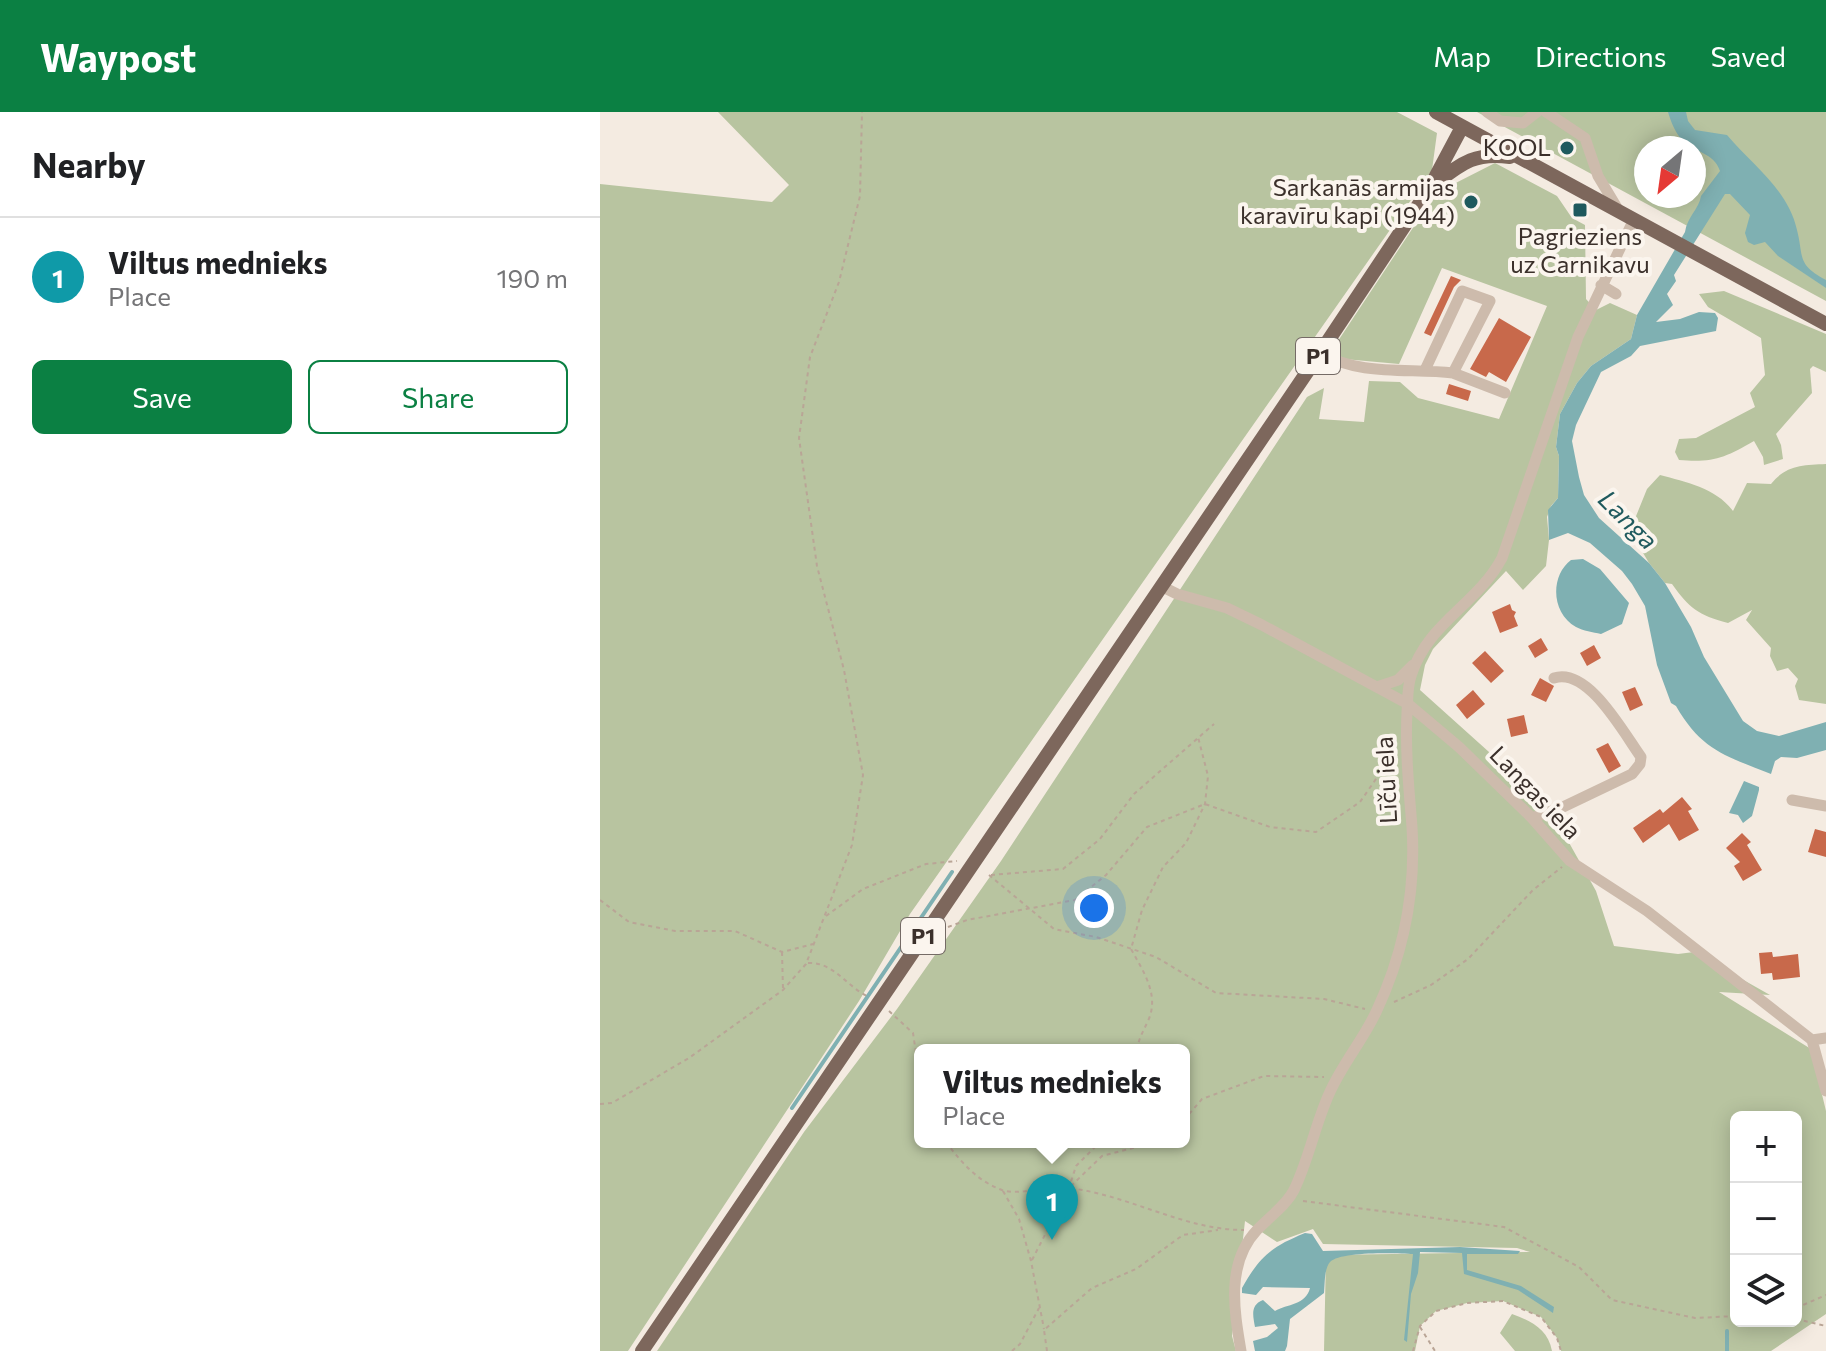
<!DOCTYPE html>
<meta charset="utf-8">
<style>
:root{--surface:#fff;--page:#f2f2f2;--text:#202124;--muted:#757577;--line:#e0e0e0;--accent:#0b8043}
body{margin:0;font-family:Commissioner,sans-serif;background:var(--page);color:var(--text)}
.controls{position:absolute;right:24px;bottom:24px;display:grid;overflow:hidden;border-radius:12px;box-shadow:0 4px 20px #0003}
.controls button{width:72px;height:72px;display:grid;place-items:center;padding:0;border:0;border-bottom:2px solid var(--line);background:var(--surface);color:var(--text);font:40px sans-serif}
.compass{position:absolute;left:1034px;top:24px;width:72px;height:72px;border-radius:50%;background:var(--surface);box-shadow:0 4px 20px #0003;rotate:209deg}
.you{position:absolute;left:494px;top:796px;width:28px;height:28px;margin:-20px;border:6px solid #fff;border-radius:50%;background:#1a73e8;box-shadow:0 0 0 12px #1a73e833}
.badge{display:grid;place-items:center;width:52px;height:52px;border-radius:50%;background:var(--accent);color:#fff;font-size:26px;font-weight:700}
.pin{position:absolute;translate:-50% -66px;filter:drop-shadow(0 2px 4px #0008)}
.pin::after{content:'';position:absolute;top:42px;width:28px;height:24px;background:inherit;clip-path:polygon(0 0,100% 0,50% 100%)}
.popup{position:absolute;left:314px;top:932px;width:276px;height:104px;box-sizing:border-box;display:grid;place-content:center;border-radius:12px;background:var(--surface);filter:drop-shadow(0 2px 6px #0005);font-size:26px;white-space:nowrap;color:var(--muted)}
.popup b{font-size:30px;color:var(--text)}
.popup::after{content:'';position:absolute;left:50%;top:100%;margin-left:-16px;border:16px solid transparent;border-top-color:var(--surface)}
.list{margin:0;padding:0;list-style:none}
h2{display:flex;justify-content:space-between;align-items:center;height:104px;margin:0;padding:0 32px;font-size:34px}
h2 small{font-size:26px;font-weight:400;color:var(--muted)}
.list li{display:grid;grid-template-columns:52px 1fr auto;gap:24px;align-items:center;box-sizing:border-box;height:120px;padding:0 32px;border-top:2px solid var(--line)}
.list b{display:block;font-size:30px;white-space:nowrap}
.list p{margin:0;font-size:26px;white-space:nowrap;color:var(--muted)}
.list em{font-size:26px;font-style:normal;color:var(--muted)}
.actions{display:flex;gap:16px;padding:24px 32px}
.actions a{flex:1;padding:18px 0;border:2px solid var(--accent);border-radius:12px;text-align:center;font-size:28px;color:var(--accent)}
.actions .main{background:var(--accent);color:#fff}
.icon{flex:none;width:44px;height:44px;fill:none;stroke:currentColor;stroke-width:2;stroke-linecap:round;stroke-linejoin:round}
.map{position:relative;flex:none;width:1226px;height:1239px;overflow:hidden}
header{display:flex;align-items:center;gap:48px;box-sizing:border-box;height:112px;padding:0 40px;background:var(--accent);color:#fff}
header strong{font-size:38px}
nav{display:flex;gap:44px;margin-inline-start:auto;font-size:28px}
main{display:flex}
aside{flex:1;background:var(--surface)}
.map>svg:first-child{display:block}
.green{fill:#b8c4a0;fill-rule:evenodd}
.water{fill:#7fb0b2}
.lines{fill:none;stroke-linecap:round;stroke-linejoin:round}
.stream{stroke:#7fb0b2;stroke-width:4}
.building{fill:#c8694b}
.path{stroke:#b9a596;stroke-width:2;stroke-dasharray:4 4;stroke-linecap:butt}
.minor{stroke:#cdbbac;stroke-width:11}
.major{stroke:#7d675c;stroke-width:14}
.poi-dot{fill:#1f5a5e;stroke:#fbf5ee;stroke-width:3}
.labels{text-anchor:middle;stroke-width:8;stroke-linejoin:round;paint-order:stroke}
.shield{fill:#fbf5ee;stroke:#756b66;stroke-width:2}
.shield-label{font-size:22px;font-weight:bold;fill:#3b302b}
.poi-label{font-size:24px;fill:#3b302b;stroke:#fbf5ee;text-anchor:end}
.street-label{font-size:24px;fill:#3b302b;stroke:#fbf5ee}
.water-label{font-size:26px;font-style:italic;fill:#1f5a5e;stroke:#fbf5ee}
</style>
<header>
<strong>Waypost</strong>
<nav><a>Map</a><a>Directions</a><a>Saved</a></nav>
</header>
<main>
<aside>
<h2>Nearby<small></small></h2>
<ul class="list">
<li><span class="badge" style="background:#0f9aa8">1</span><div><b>Viltus mednieks</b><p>Place</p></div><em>190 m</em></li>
</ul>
<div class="actions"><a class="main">Save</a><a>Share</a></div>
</aside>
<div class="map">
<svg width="1226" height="1239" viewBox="0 0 1226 1239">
<rect width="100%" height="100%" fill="#f4ebe1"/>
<path class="green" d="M118,0H797L837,21L832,58L310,802L259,889L28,1239H0V72L172,90L189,73Z
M877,0H1226V189ZM1046,36H1094V84H1046Z
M895,51L957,84L972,106L985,113L986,187L996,198L1010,191L1037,203L1031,227L991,254L977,271L960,302L956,335L959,344L958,386L951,394L947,405L949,428L946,454L923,478L906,459L833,537L825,553L820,578L948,693L996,779L1014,834L1078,842L1094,840L1170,883L1119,880L1211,937L1226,999V1202L1171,1239H961L957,1226L941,1205L903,1189L867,1191L836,1199L820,1214L815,1239H724L726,1143L930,1140L917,1136L723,1132L713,1117L677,1130L645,1109L632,1224L636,1239H57L204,1020L297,897L401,749L707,285L724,276L719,307L764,310L769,269L800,270L818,286L899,307L947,194L842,156L799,252L744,247L732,238L836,81ZM320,938H584V1030H320ZM1136,1005H1196V1209H1136Z
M1124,179L1226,222V260L1213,254L1210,257L1212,281L1176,322L1181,333L1183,347L1164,353L1163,345L1154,329C1125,346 1112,351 1079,348L1075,340L1079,327L1096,326L1155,295L1150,281L1165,263L1161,226L1108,195L1099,182Z
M1226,352V592L1199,588L1195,574L1198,567L1188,556L1177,559L1170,544L1171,536L1146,508L1152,498L1128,511C1098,503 1089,496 1072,472L1065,471L1049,451L1030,419L1047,377L1060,363C1086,370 1116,376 1133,399L1147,371L1171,372C1186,353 1203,353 1226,352Z
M912,1202C931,1209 948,1217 952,1239H915L900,1221Z"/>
<path class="water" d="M1068,0H1086L1088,9L1095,18L1127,23C1152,53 1188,77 1197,118C1204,145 1196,152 1226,168V176L1178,144L1165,130L1154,133L1148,130L1145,121L1150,103L1130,82H1125L1074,163L1076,169L1067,182L1073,193L1056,210L1080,207L1099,200L1115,201L1118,206L1116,219L1040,234L1031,244L1001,260L976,313L972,329L979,365L984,383L999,406L1049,451L1065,471L1091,515L1104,545L1143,609L1157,619L1179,624L1226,610V638L1197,646L1181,645L1175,649L1171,662C1126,644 1102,639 1076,594L1071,591L1057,553L1045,494L1032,472L1022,459L990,431L968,421L949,428L948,398L958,386L959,344L956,335L960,302L977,271L991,254L1031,227L1037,203L1085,120C1087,105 1099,97 1101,84L1120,59C1114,40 1094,41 1082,28C1075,20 1071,10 1068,0Z
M983,447L1000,457L1029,491L1022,512L1001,522C993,520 983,519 976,515C951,501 950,464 971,448Z
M1144,669L1159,675V678L1152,704L1143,711L1138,703L1129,701Z
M705,1121L712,1122L723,1139L860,1135L920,1139L918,1142H867V1158L921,1174L954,1195L953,1201L918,1178L864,1162L862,1141L820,1140L818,1161L811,1182L807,1230L804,1228L813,1142C798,1141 740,1139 730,1150C724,1157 725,1172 724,1181L690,1207L687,1234L685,1239H655L653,1229L667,1225L678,1216L675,1212L655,1215C653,1204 650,1193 663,1188L675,1199C687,1192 706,1193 710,1176L663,1175L656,1183L642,1181V1176C660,1144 671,1135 705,1121Z"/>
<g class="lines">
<path class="stream" d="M192,996L352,760
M1127,1239V1219"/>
</g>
<path class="building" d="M851,164L861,168L854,175L831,224L824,221Z
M899,206L931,225L906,270L889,260L886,265L870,257Z
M849,272L871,279L868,289L846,282Z
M910,492L912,498L916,500L914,504L918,514L900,521L892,500Z
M941,526L948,538L935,546L928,534Z
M994,533L1001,546L987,554L980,541Z
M885,539L904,559L891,571L872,551Z
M940,566L954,574L946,590L931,583Z
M1035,575L1043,593L1030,599L1022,580Z
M873,578L885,592L867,607L856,593Z
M924,603L928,621L911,625L907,607Z
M1008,631L1021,654L1009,661L996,637Z
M1082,685L1092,697L1088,699L1099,718L1079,729L1069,712L1043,731L1033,716L1060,697L1063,701Z
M1215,717L1226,720V745L1208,740Z
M1142,721L1151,730L1147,733L1162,758L1143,769L1134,754L1140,750L1126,736Z
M1172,840L1173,845L1198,842L1200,865L1173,868L1172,861L1161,862L1159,841Z"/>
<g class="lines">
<path class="path" d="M389,763L454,817L496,825L556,845L616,881L724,887L765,897
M391,763L463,757L500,727L534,682L614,612
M0,788L29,810L75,819H135L182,840L213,832
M226,804L263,777L326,752L357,749
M348,815L367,808L475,788L506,763L547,715L605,692L670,715L716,720L760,690L785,654L796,645
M182,840L183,877
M208,851C234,850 246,874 267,884
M794,890L831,873L868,847L933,778L962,755
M289,899L313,921L320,967
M537,938C539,925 543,920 548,909C560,883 543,859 531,837L542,798L563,755L586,731L605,692L608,664L598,625
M0,992L12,991L89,946L183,878L206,852L252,733L263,663L244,558L217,454L199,326L210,245L239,170L260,84L262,0
M584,1008L602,987L664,964L724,965
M346,1030C361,1050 377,1069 402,1078C420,1084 448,1073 469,1076C529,1083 584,1118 644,1118
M471,1074L502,1044L556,1030
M403,1079L419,1107L431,1149L444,1217
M703,1089L904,1115L979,1155L1012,1188L1095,1206L1136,1204
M432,1148L469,1076L476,1054L500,1030
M1196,1196L1226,1183
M1196,1207L1226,1214
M820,1215L835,1239
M412,1239L420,1232L439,1196
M447,1239L444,1218L492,1176L536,1157L583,1123L618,1118
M813,1239L820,1214L836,1199L867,1191L903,1189L941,1205L957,1226L961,1239"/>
<path class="minor" d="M887,0L900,9L923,11L937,0
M946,0L985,26L998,64L1019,99
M1001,173L1016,182
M720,241C760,264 808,256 853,261L890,189L862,179L825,258
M853,261L905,281
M561,474L577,482L627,496L662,513L808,592L859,635L932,706L970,749L1047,799L1212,928L1226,979
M777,575L798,568L813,553
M1192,688L1226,694
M932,706L963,695L1032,662L1040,652L1041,645C1023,620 988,555 954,566
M1212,928L1226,926
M641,1239C634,1198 626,1151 657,1118C669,1105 686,1094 694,1078C709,1047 715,1013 729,982C742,952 764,927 777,898C804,840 816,779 812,715C809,677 805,639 807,600C808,588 807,576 811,564C827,511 877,493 902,446L978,225L1034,107"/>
<path class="major" d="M836,0L1226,212
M836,71C862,51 875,40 910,45
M42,1239L720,241L829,77L862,15"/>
</g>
<g class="poi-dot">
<circle cx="967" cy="36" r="8"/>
<circle cx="871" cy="90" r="8"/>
<rect x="972" y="90" width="16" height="16" rx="4"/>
</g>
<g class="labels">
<g class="shield">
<rect x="696" y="226" width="44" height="36" rx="6"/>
<rect x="301" y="806" width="44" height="36" rx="6"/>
</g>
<g class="shield-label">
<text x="718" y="252">P1</text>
<text x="323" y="832">P1</text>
</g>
<g class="poi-label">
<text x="951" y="44">KOOL</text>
<text x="855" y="84">Sarkanās armijas<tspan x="855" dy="28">karavīru kapi (1944)</tspan></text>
<text x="980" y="133" text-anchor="middle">Pagrieziens<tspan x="980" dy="28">uz Carnikavu</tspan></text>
</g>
<g class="street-label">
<text transform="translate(787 668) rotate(-93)" y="8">Līču iela</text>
<text transform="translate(935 681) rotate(46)" y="8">Langas iela</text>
</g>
<g class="water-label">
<text transform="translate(1028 408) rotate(45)" y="9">Langa</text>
</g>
</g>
</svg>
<div class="controls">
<button>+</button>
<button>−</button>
<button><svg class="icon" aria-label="layers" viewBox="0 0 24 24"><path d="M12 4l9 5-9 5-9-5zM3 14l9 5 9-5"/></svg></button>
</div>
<svg class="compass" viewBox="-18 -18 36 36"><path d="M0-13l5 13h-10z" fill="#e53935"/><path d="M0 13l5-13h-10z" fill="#757577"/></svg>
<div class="you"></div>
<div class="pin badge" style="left:452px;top:1128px;background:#0f9aa8">1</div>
<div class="popup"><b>Viltus mednieks</b>Place</div>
</div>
</main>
